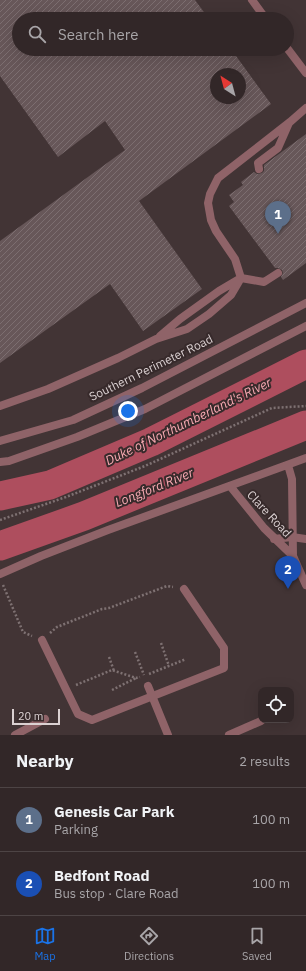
<!DOCTYPE html>
<meta charset="utf-8">
<style>
:root{--surface:#322728;--page:#3d3334;--text:#f1f3f6;--muted:#a8a5a8;--line:#4d4445;--accent:#1a73e8}
body{margin:0;font-family:"IBM Plex Sans",sans-serif;background:var(--page);color:var(--text)}
.controls{position:absolute;right:12px;bottom:12px;display:grid;overflow:hidden;border-radius:8px;box-shadow:0 4px 16px #0002}
.controls button{width:36px;height:36px;display:grid;place-items:center;padding:0;border:0;border-bottom:1px solid var(--line);background:var(--surface);color:var(--text);font:20px sans-serif}
.compass{position:absolute;left:210px;top:68px;width:36px;height:36px;border-radius:50%;background:var(--surface);box-shadow:0 4px 16px #0002;rotate:324deg}
.scale{position:absolute;left:12px;bottom:10px;width:48px;box-sizing:border-box;padding-left:4px;border:2px solid #dbd1d2;border-top:0;font-size:11px;line-height:14px;white-space:nowrap;color:#dbd1d2;-webkit-text-stroke:3px #372a2b;paint-order:stroke}
.you{position:absolute;left:128px;top:411px;width:14px;height:14px;margin:-10px;border:3px solid #fff;border-radius:50%;background:#1a73e8;box-shadow:0 0 0 6px #1a73e833}
.badge{display:grid;place-items:center;width:26px;height:26px;border-radius:50%;background:var(--accent);color:#fff;font-size:13px;font-weight:700}
.pin{position:absolute;translate:-50% -33px;filter:drop-shadow(0 1px 2px #0008)}
.pin::after{content:'';position:absolute;top:21px;width:14px;height:12px;background:inherit;clip-path:polygon(0 0,100% 0,50% 100%)}
.list{margin:0;padding:0;list-style:none}
h2{display:flex;justify-content:space-between;align-items:center;height:52px;margin:0;padding:0 16px;font-size:17px}
h2 small{font-size:13px;font-weight:400;color:var(--muted)}
.list li{display:grid;grid-template-columns:26px 1fr auto;gap:12px;align-items:center;box-sizing:border-box;height:64px;padding:0 16px;border-top:1px solid var(--line)}
.list b{display:block;font-size:15px;white-space:nowrap}
.list p{margin:0;font-size:13px;white-space:nowrap;color:var(--muted)}
.list em{font-size:13px;font-style:normal;color:var(--muted)}
.icon{flex:none;width:22px;height:22px;fill:none;stroke:currentColor;stroke-width:2;stroke-linecap:round;stroke-linejoin:round}
.map{position:relative;flex:none;width:306px;height:735px;overflow:hidden}
.search{position:absolute;background:var(--surface);box-shadow:0 4px 16px #0002;left:12px;right:12px;top:12px;height:44px;display:flex;align-items:center;gap:10px;box-sizing:border-box;padding:0 14px;border-radius:22px;color:var(--muted);font-size:15px}
.sheet{height:180px;background:var(--surface)}
nav{display:flex;justify-content:space-around;align-items:center;box-sizing:border-box;height:56px;border-top:1px solid var(--line);background:var(--surface);font-size:11px;color:var(--muted)}
nav a{display:grid;justify-items:center;gap:2px}
nav .on{color:var(--accent)}
.map>svg:first-child{display:block}
.lines{fill:none;stroke-linecap:round;stroke-linejoin:round}
.river{stroke:#ae4e5e;stroke-width:29}
.building{fill:url(#building-hatch);fill-rule:evenodd}
.path{stroke:#7e7172;stroke-width:2.5;stroke-dasharray:2 2;stroke-linecap:butt}
.service{stroke:#8f6368;stroke-width:8}
.minor{stroke:#8f6368;stroke-width:8}
.tertiary{stroke:#8f6368;stroke-width:8}
.labels{text-anchor:middle;stroke-width:4;stroke-linejoin:round;paint-order:stroke}
.street-label{font-size:12px;fill:#dbd1d2;stroke:#372a2b}
.water-label{font-size:13px;font-style:italic;fill:#f9aab3;stroke:#372a2b}
</style>
<div class="map">
<svg width="306" height="735" viewBox="0 0 306 735">
<defs>
<pattern id="building-hatch" width="6" height="6" patternUnits="userSpaceOnUse"><rect width="6" height="6" fill="#675759"/><path d="M-1 1l2-2M0 6l6-6M5 7l2-2" fill="none" stroke="#7c6e70"/></pattern>
</defs>
<rect width="100%" height="100%" fill="#423435"/>
<g class="lines">
<path class="river" d="M0,496L50,485L151,442L306,364
M0,546L84,516L306,425"/>
</g>
<path class="building" d="M0,0H195L209,19H19V49H231L271,104L139,201L202,289L143,331L110,284L0,363V241L125,150L105,121L58,157L0,76ZM216,74H240V98H216Z
M306,134V263L283,280L281,277L283,273L282,270L278,268H275L229,206L234,202L229,195L243,185L241,182L254,172L257,174L262,173L264,171V165Z"/>
<g class="lines">
<path class="path" d="M0,520L66,497L145,466L272,408L306,406
M3,585L23,632L32,636
M50,633L57,627L102,609L109,608L167,586L173,587
M161,643L169,666
M135,652L144,675
M109,657L114,671
M149,674L186,659
M76,685L112,670L136,678L140,677
M112,690L136,678"/>
<path class="service" d="M252,0L266,19
M287,48L306,73
M259,169L258,163L278,148L289,123
M241,278L235,259L216,231L211,220L208,203L210,194L218,178L290,122L306,108
M160,336L180,319L219,291L241,278L264,282L278,273
M0,406L48,389L118,358L156,339L187,329L209,314L231,295L241,278
M274,539L292,537L306,539
M42,640L78,714L92,720L224,668V648L184,589
M229,735L261,721"/>
<path class="minor" d="M288,465L292,479L293,556L306,585
M230,486L264,528L293,556
M0,574L41,556L108,530L306,458
M148,686L168,735
M15,735L45,719"/>
<path class="tertiary" d="M0,441L73,420L142,388L306,303
M0,462L9,461L77,437L145,409L306,326"/>
</g>
<g class="labels">
<g class="street-label">
<text transform="translate(151 368) rotate(-26)" y="4">Southern Perimeter Road</text>
<text transform="translate(269 514) rotate(47)" y="4">Clare Road</text>
</g>
<g class="water-label">
<text transform="translate(188 421) rotate(-26)" y="5">Duke of Northumberland's River</text>
<text transform="translate(154 487) rotate(-22)" y="5">Longford River</text>
</g>
</g>
</svg>
<div class="controls">
<button><svg class="icon" aria-label="locate" viewBox="0 0 24 24"><circle cx="12" cy="12" r="6"/><path d="M12 2v4M12 18v4M2 12h4M18 12h4"/></svg></button>
</div>
<svg class="compass" viewBox="-18 -18 36 36"><path d="M0-13l5 13h-10z" fill="#e53935"/><path d="M0 13l5-13h-10z" fill="#a8a5a8"/></svg>
<div class="scale">20 m</div>
<div class="you"></div>
<div class="pin badge" style="left:278px;top:234px;background:#5c6f8a">1</div>
<div class="pin badge" style="left:288px;top:589px;background:#1a4fb4">2</div>
<div class="search"><svg class="icon" aria-label="search" viewBox="0 0 24 24"><circle cx="10" cy="10" r="6"/><path d="M15 15l6 6"/></svg>Search here</div>
</div>
<section class="sheet">
<h2>Nearby<small>2 results</small></h2>
<ul class="list">
<li><span class="badge" style="background:#5c6f8a">1</span><div><b>Genesis Car Park</b><p>Parking</p></div><em>100 m</em></li>
<li><span class="badge" style="background:#1a4fb4">2</span><div><b>Bedfont Road</b><p>Bus stop · Clare Road</p></div><em>100 m</em></li>
</ul>
</section>
<nav>
<a class="on"><svg class="icon" aria-label="map" viewBox="0 0 24 24"><path d="M3 6l6-2 6 2 6-2v14l-6 2-6-2-6 2zM9 4v14M15 6v14"/></svg>Map</a>
<a><svg class="icon" aria-label="directions" viewBox="0 0 24 24"><path d="M12 3l9 9-9 9-9-9zM9 14v-3h6M13 9l2 2-2 2"/></svg>Directions</a>
<a><svg class="icon" aria-label="saved" viewBox="0 0 24 24"><path d="M7 4h10v16l-5-4-5 4z"/></svg>Saved</a>
</nav>
